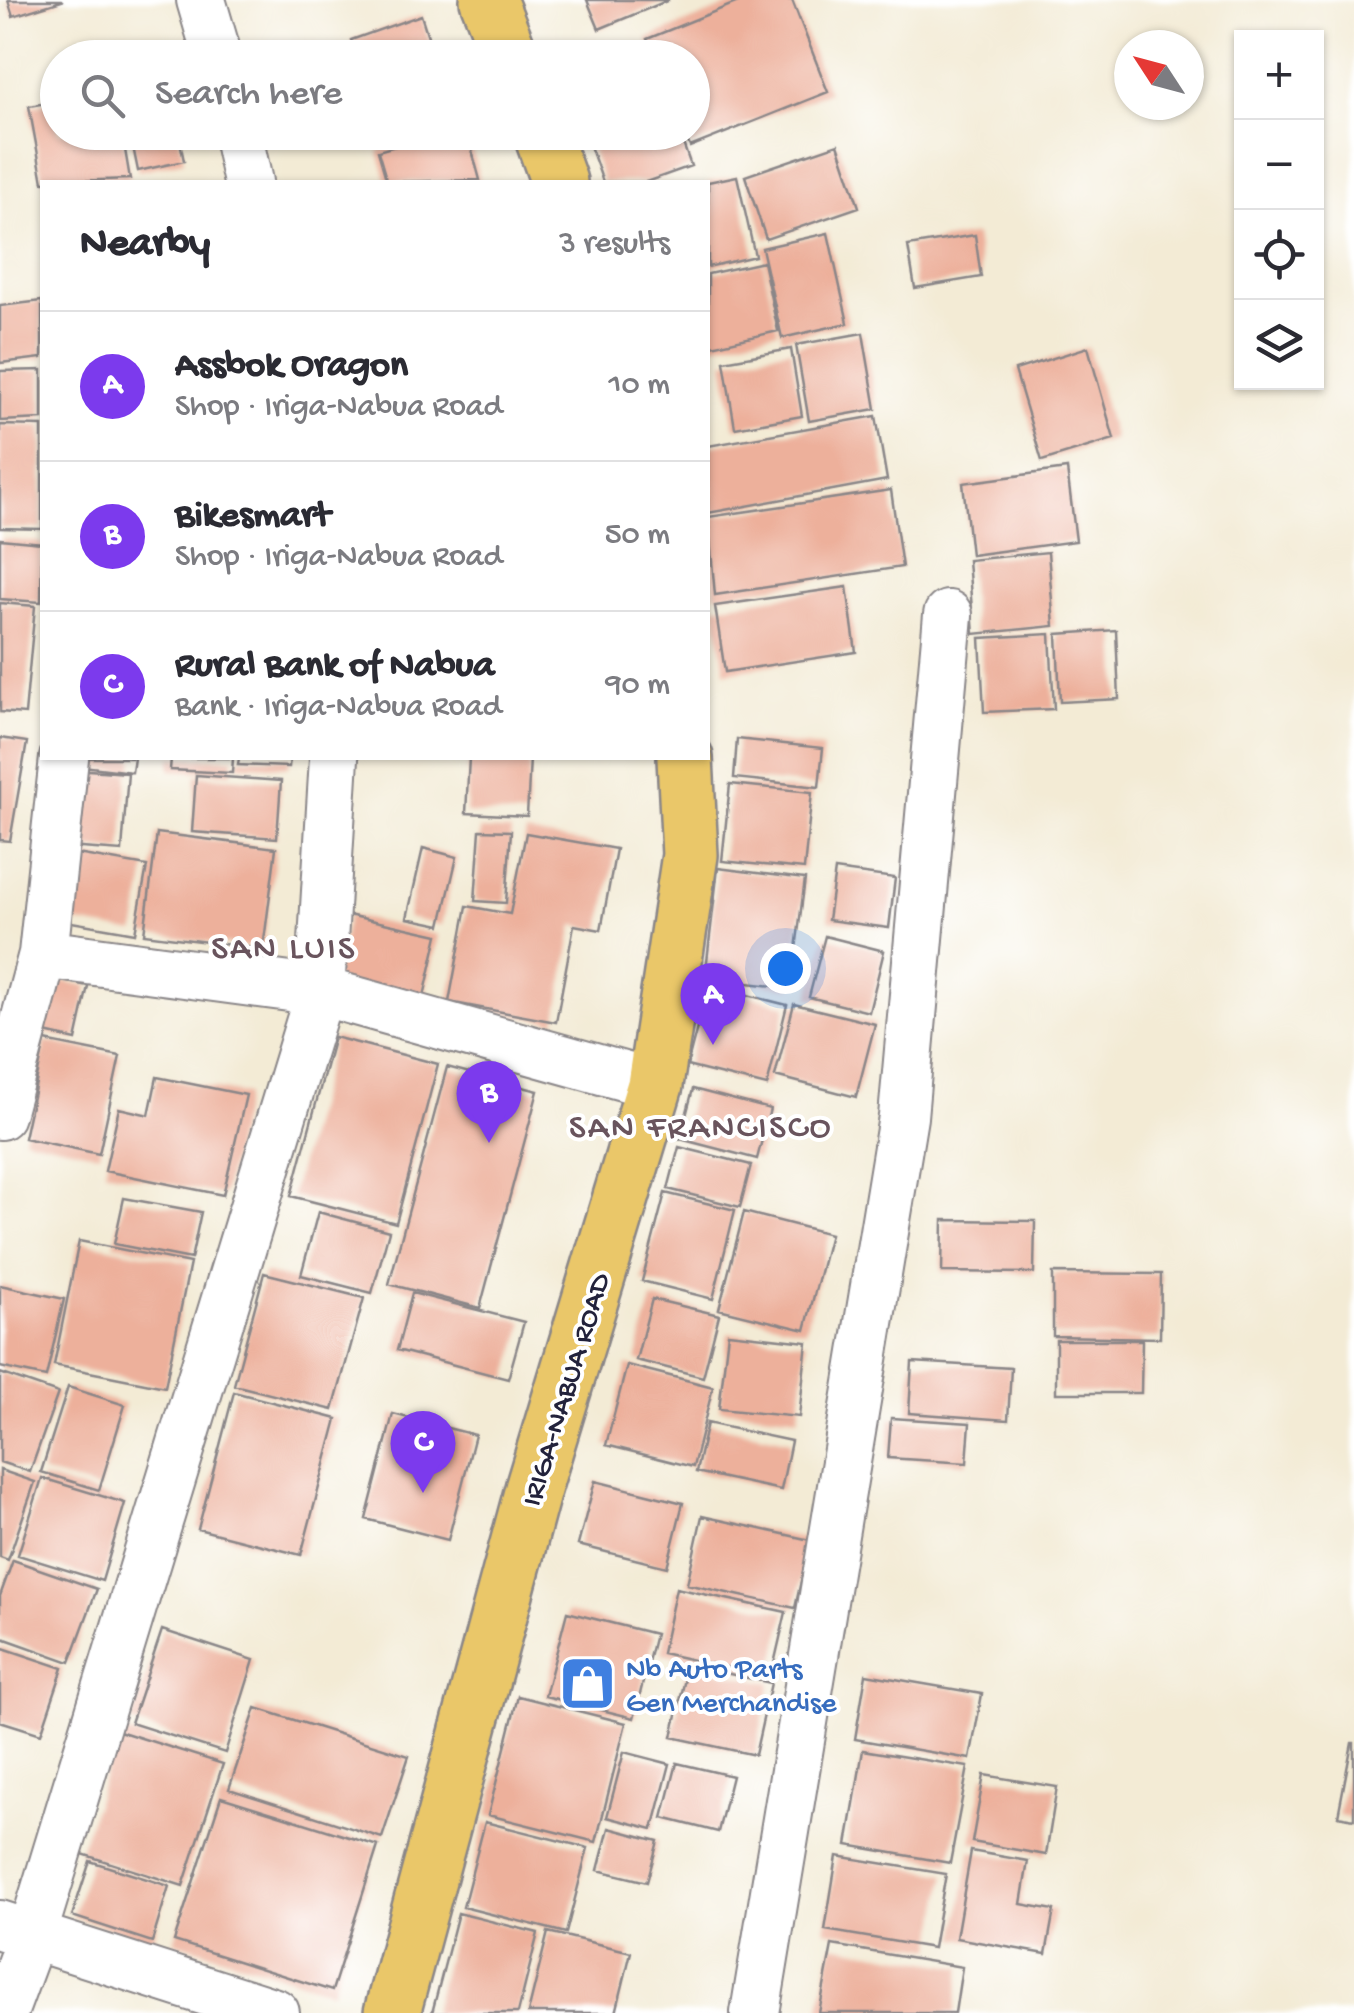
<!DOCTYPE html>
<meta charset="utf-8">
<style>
:root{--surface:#fff;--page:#f7f7f7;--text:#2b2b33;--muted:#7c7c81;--line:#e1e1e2;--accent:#7c3aed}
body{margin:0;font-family:"Gochi Hand",sans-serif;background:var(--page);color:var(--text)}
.controls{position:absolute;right:30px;top:30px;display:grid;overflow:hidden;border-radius:0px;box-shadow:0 2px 8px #0004}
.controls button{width:90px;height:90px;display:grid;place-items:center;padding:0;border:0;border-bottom:2px solid var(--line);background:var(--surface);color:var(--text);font:50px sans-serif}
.compass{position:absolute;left:1114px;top:30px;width:90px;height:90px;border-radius:50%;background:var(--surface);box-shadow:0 2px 8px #0004;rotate:306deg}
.you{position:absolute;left:785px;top:968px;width:35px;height:35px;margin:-25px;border:8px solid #fff;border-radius:50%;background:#1a73e8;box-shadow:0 0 0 15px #1a73e833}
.badge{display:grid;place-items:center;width:65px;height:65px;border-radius:50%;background:var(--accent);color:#fff;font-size:32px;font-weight:700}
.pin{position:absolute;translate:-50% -82px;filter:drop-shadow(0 2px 5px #0008)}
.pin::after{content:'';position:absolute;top:52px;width:35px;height:30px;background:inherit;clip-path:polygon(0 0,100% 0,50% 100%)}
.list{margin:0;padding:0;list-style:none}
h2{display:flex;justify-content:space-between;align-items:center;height:130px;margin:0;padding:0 40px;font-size:42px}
h2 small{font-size:32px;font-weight:400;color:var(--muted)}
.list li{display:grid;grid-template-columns:65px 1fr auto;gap:30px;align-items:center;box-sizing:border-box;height:150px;padding:0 40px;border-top:2px solid var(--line)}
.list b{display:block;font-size:38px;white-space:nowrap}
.list p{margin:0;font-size:32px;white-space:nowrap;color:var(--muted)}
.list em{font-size:32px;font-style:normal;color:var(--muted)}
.icon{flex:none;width:55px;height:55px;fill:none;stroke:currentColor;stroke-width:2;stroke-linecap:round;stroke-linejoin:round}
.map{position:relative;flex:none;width:1354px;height:2013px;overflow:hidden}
.search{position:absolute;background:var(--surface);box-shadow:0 2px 8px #0004;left:40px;top:40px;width:670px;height:110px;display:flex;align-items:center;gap:25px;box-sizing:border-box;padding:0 35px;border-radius:55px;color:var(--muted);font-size:38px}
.panel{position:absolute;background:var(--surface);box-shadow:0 2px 8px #0004;left:40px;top:180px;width:670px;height:580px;border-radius:0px}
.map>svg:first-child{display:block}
.building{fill:#edb09b}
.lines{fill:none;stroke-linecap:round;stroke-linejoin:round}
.minor-casing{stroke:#8a8688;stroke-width:52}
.primary-casing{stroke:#8a8688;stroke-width:60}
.minor{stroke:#fff;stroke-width:48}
.primary{stroke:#eac769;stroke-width:55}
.labels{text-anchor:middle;stroke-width:8;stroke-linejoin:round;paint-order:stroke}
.street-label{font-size:30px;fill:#22223b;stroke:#fff}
.shop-label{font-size:30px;fill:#366cbe;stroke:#fff;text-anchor:start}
.quarter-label{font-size:35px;letter-spacing:2.5px;fill:#69545d;stroke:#fff}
</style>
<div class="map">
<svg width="1354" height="2013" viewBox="0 0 1354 2013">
<rect width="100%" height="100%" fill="#fff"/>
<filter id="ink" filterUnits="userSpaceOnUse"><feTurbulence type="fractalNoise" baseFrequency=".01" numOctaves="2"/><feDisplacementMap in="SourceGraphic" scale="20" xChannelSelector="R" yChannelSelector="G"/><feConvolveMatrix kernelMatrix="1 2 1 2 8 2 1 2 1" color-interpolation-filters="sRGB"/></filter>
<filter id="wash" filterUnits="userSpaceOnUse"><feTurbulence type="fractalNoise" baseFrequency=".0048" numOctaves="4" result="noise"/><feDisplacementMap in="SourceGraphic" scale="40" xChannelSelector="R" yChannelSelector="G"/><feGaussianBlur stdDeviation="2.25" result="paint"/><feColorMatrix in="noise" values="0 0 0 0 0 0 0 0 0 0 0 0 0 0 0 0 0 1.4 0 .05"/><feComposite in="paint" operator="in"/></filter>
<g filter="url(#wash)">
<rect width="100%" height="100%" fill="#f3ebd5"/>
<g id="blocks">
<path class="building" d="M8,0H61L62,1L13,16Z
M587,0H669L599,29Z
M743,0H792L828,92L690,147L684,132H692V58H654L647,39Z
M421,15L435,58H357L351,40Z
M58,101V132H122L130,179L43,182L29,106Z
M130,132H178L184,161L138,171Z
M443,132H467L480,180L387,182L378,151Z
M585,132H679L691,166L646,182H603Z
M838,144L859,207L766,239L745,176Z
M737,176L755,256L708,267V182Z
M828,233L848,323L782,338L762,248Z
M975,235L981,277L915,288L908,246Z
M763,262L778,331L708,347V274Z
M42,301V358L0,363V306Z
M863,333L876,409L809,421L796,345Z
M1088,347L1114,439L1042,461L1015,370Z
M791,349L802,416L735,428L724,361Z
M42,370V419L0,421V371Z
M876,416L887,480L708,513V446Z
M0,425L42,426V529L0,528Z
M1067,469L1076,541L971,555L963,483Z
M891,490L902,567L715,595L708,517Z
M0,539L42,543L41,602L0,599Z
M1048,552L1054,626L974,634L968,560Z
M847,587L856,652L725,672L715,606Z
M0,603L35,606L25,714L0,712Z
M1116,630L1119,699L1060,702L1057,634Z
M1050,634L1054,709L984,712L980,638Z
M0,738L27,742L10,841L0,840Z
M737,739L823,748L819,787L734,778Z
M75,758H134L132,772L74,765Z
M171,758H233L232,773L170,770Z
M239,758H290L289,767L238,765Z
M469,758H530L527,816L466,813Z
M75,769L128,773L122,851L68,847Z
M196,775L281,781L277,838L192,832Z
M730,784L812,792L804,869L722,861Z
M480,830L511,831L506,903L475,901Z
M157,833L276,848L263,949L144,934Z
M526,833L616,849L601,930L574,925L556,1022L449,1002L467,906L510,914Z
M423,848L457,857L441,925L407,918Z
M71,853L147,866L135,933L60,920Z
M718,868L805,879L791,988L705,978Z
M835,870L895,878L889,928L828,920Z
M348,915L438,935L423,1001L334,981Z
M825,936L884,951L869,1012L809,997Z
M52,979L88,986L76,1040L41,1032Z
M708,985L787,1005L767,1086L687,1066Z
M794,1004L875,1024L856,1097L775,1076Z
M334,1037L438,1064L396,1223L291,1196Z
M45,1041L120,1056L99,1154L24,1138Z
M447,1067L538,1091L480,1308L389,1284Z
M157,1077L246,1095L223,1195L105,1171L119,1108L149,1115Z
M693,1089L770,1109L757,1159L680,1139Z
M679,1147L751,1165L740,1207L668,1189Z
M665,1193L735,1210L713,1299L642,1281Z
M124,1198L201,1212L191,1259L114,1244Z
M318,1212L389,1231L372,1293L301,1275Z
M744,1212L830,1234L805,1330L719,1309Z
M943,1220L1035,1221L1034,1273L942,1272Z
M79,1241L190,1263L165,1387L54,1365Z
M264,1273L364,1298L333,1410L234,1385Z
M1053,1273L1161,1274L1160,1338L1053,1336Z
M0,1285L64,1299L46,1377L0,1367Z
M412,1293L524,1322L508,1379L397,1350Z
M652,1299L719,1315L703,1377L636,1360Z
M728,1333L807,1342L799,1417L719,1409Z
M1056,1340H1142L1141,1393H1056Z
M912,1362L1011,1368L1008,1420L909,1413Z
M627,1365L713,1387L693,1467L606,1445Z
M0,1373L58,1393L30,1472L0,1462Z
M68,1387L125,1405L99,1490L41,1472Z
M234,1392L337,1419L301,1555L198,1529Z
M393,1414L475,1435L448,1540L366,1519Z
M891,1418L970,1423L967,1463L888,1458Z
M707,1423L791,1441L781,1490L696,1472Z
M0,1470L35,1482L8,1560L0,1557Z
M42,1478L125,1503L102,1581L18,1555Z
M595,1481L683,1503L667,1567L578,1545Z
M702,1516L810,1540L795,1608L687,1584Z
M13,1560L97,1589L70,1662L0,1637V1596Z
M676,1588L786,1612L771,1677L662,1653Z
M567,1612L655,1634L634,1718L545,1696Z
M162,1630L254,1660L225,1753L131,1723Z
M0,1647L63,1668L41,1734L0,1721Z
M688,1665L771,1683L755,1755L672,1737Z
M866,1674L982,1694L970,1759L855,1739Z
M518,1696L626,1723L596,1842L488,1815Z
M256,1708L409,1756L382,1838L229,1789Z
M119,1731L223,1764L183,1886L79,1853Z
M1352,1743H1354V1819L1338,1816Z
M863,1750L968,1767L950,1863L847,1845Z
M624,1752L670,1764L653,1829L607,1817Z
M677,1763L732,1776L718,1832L663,1818Z
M984,1775L1057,1787L1046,1855L972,1842Z
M221,1797L378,1846L332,1991L174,1941Z
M485,1822L588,1848L566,1933L463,1907Z
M609,1828L658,1841L647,1882L598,1870Z
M971,1851L1028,1861L1021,1904L1054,1910L1046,1954L956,1938Z
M837,1856L946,1874L933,1948L825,1930Z
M90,1861L169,1886L152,1942L72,1916Z
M458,1913L538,1933L518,2013H432Z
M548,1932L631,1952L616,2013H528Z
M832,1945L962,1967L955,2013H819Z"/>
</g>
</g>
<g filter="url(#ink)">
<use href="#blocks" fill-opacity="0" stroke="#8a8688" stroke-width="2.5"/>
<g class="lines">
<defs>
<path id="minor" d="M201,0L218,58
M237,132L248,182
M43,954L320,991L655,1085
M0,1115L43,954L64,758
M0,1925L275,2013
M3,2013L32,1935L320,991L334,758
M755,2013L903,1117L948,615"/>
<path id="primary" d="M488,0L511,58
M541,132L559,182
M392,2013L533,1489L655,1085L690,855L685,758"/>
</defs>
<use href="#minor" class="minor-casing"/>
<use href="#primary" class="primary-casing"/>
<use href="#minor" class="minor"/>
<use href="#primary" class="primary"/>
</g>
</g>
<defs>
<symbol id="shop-square" viewBox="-11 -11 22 22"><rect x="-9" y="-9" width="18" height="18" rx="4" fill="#3f7fe0" stroke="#fff"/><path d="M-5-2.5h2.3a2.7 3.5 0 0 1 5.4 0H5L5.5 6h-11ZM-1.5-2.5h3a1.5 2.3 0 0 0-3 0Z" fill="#fff"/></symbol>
</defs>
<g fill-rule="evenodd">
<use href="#shop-square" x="556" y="1652" width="63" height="63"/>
</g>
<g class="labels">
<g class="street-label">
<text transform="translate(564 1389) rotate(-73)" y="10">IRIGA-NABUA ROAD</text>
</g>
<g class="shop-label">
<text x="626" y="1677">Nb Auto Parts<tspan x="626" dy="34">Gen Merchandise</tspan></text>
</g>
<g class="quarter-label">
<text x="284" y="957">SAN LUIS</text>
<text x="701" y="1136">SAN FRANCISCO</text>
</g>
</g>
</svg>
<div class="controls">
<button>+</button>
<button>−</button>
<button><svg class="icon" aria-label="locate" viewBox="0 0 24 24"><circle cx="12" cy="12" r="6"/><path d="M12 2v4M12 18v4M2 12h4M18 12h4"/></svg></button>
<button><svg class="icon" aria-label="layers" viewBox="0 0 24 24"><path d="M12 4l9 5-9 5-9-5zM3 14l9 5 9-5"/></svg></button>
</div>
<svg class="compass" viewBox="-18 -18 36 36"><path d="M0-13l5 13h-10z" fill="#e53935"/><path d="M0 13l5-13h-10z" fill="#7c7c81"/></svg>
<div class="you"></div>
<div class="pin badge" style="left:713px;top:1045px">A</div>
<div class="pin badge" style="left:489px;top:1143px">B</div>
<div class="pin badge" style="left:423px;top:1493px">C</div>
<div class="search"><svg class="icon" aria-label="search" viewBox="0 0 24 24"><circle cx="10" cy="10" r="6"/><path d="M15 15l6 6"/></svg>Search here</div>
<section class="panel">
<h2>Nearby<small>3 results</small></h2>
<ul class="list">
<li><span class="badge">A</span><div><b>Assbok Oragon</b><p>Shop · Iriga-Nabua Road</p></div><em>10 m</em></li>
<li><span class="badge">B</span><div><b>Bikesmart</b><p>Shop · Iriga-Nabua Road</p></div><em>50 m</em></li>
<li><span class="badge">C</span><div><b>Rural Bank of Nabua</b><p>Bank · Iriga-Nabua Road</p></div><em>90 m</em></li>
</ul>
</section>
</div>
